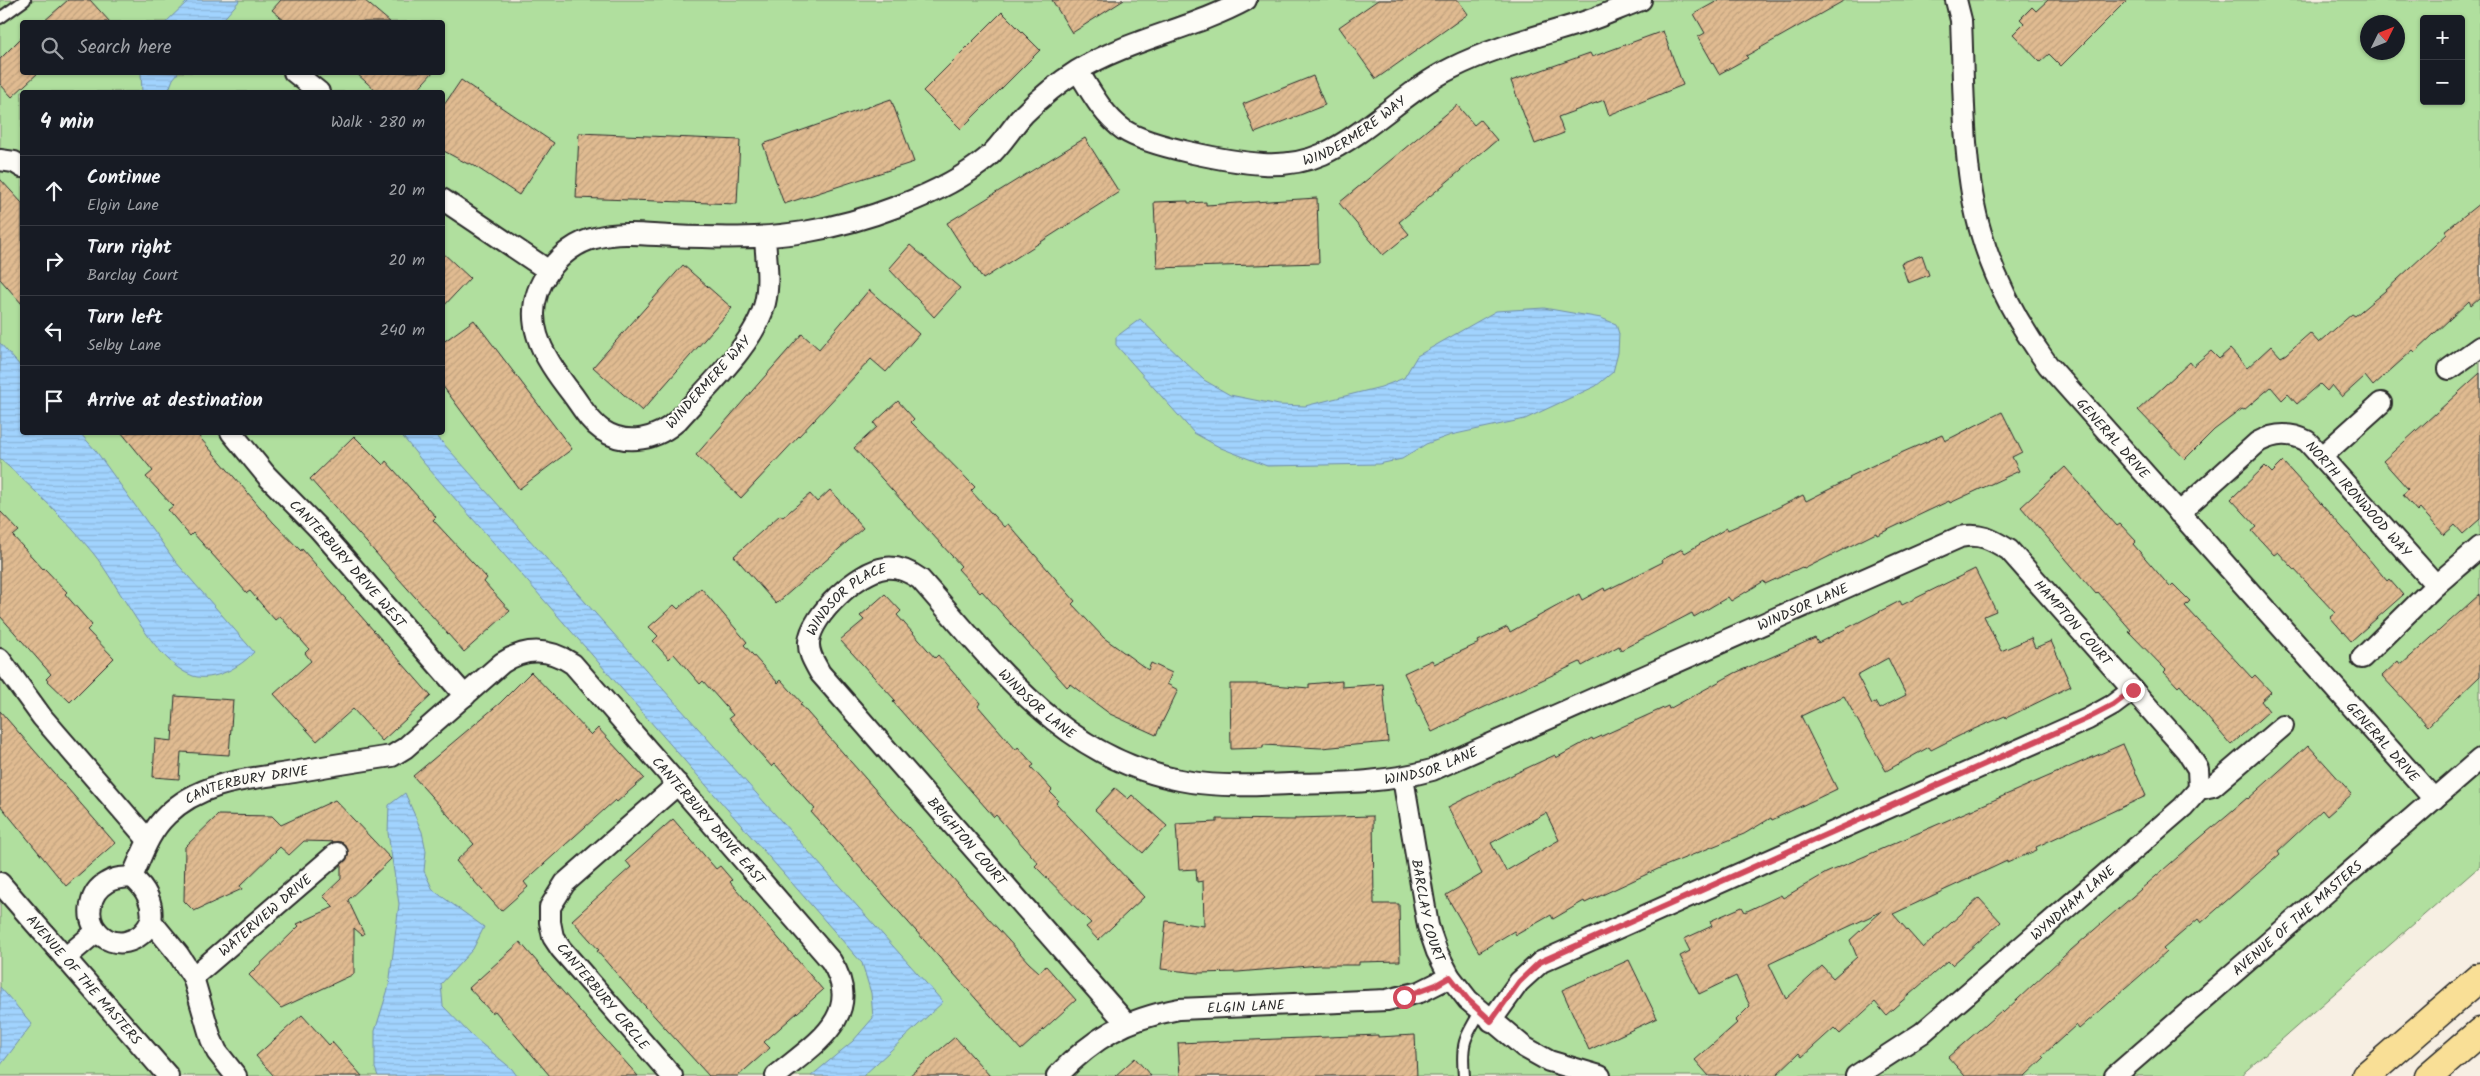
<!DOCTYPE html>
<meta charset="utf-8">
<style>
:root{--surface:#171b24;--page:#242831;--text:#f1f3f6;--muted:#9ea1a6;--line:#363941}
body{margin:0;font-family:Kalam,sans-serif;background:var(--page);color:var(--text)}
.controls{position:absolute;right:15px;top:15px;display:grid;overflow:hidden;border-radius:5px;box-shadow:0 1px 4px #0004}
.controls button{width:45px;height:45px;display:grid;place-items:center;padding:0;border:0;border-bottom:1px solid var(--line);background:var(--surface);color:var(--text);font:25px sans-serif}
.compass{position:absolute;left:2360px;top:15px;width:45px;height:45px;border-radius:50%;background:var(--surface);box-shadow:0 1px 4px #0004;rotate:47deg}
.stop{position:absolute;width:15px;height:15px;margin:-11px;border:4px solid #d1495b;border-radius:50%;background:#fff}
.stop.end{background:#d1495b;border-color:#fff;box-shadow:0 1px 5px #0008}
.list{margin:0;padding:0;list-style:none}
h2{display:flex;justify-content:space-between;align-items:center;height:65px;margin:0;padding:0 20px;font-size:21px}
h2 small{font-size:16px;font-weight:400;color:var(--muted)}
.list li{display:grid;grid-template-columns:32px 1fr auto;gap:15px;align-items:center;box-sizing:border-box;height:70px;padding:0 20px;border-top:1px solid var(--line)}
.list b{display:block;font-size:19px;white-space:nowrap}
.list p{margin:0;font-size:16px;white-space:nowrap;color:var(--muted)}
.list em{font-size:16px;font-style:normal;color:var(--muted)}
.icon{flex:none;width:28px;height:28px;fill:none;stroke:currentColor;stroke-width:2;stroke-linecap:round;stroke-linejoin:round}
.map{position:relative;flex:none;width:2480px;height:1076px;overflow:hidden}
.search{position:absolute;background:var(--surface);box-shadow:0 1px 4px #0004;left:20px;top:20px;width:425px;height:55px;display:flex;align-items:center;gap:12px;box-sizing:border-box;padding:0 18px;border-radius:5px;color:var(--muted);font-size:19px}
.panel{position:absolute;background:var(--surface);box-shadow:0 1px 4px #0004;left:20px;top:90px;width:425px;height:345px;border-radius:5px}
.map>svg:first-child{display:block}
.green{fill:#b0df9e;stroke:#6e8564;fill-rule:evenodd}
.water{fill:url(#water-rules);stroke:#7290aa}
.building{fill:url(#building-hatch);stroke:#2b2b2b;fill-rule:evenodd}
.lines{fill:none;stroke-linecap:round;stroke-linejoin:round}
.service-casing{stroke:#2b2b2b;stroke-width:14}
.minor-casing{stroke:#2b2b2b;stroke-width:24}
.motorway-casing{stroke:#2b2b2b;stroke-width:31}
.service{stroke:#fdfcf7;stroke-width:10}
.minor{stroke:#fdfcf7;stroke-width:20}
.motorway{stroke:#f9df96;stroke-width:28}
.route{stroke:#d1495b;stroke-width:6}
.labels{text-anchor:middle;stroke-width:4;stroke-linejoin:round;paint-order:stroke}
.street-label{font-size:14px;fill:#2b2b2b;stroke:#fdfcf7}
</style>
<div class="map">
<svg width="2480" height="1076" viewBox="0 0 2480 1076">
<defs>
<pattern id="water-rules" width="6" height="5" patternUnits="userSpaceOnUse" patternTransform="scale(1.25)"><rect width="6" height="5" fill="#a1d3fe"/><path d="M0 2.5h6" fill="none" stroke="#8bb5da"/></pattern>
<pattern id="building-hatch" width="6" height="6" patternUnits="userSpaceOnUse" patternTransform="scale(1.25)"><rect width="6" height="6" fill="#e0bb91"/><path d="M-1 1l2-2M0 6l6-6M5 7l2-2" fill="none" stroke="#c0a17d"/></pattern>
</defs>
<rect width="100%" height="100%" fill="#f7efe3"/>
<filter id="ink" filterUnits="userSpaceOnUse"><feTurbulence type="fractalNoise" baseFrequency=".02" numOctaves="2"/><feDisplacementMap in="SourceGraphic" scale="10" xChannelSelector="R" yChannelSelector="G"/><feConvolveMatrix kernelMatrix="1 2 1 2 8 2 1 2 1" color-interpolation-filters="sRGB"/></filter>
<g filter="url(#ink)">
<path class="green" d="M0,0H2480V866L2240,1076H0ZM2424,19H2461V101H2424ZM22,22H442V72H22ZM2368,22H2398V52H2368ZM22,92H442V432H22Z"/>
<path class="water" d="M189,0H240L221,22H166Z
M141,73V72L178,73L173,79L168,92H142Z
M1544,308L1601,318L1616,324L1619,334L1618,353L1613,372L1596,386L1525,419L1451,435L1426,444L1402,459L1379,464L1267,466L1221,448L1194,433L1116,345V337L1140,319L1204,380L1230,395L1279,405L1305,406L1381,387L1404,378L1417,356L1496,311Z
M0,343L22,368V432L80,433L96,451L175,561L254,652C241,667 213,682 193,676C153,662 120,586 93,553C66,520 33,488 0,459Z
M400,433H434L943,1002L863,1076H811L853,1041L873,1018L871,993L862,963L422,461Z
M405,793L422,832L426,851L424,871L433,890L484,927L473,949L441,984L443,1006L471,1035L512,1069L517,1076H378L375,1068V1031L389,986L399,904L388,833L389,805Z
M0,987L32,1024L0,1066Z"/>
<path class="building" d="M68,0H90L110,22H43Z
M281,0H364L390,22H286L272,10Z
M1052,0H1124L1072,33Z
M1378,0H1458L1468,14L1376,79L1339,27Z
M1719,0H1845L1746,56L1748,58L1719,74L1698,37L1705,33L1694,14Z
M2048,0H2127L2061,66L2049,54L2040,62L2013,34L2024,23L2020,19L2032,7L2036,11Z
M1002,12L1040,50L961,129L923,91Z
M1663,31L1683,85L1609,115L1604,100L1558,117L1564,133L1535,144L1511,81L1590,53L1592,57Z
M22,37V72H39L12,97L0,84V59Z
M355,72H433L415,92H377Z
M1313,76L1325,105L1255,133L1243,104Z
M461,80L554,143L519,195L470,163L468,164L442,150V108Z
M891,99L914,162L784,204L763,144Z
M1457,105L1474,125L1480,120L1497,140L1399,222L1409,234L1383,255L1339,203Z
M579,133L740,140L737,204L576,198Z
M1085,138L1119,192L983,279L947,223Z
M0,179L22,203V304L0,279Z
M1317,198L1319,263L1157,268L1154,202L1188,201V203L1206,202V205Z
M2480,203V297L2471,305L2469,301L2415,352L2413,350L2373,386L2365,376L2342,397L2332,385L2327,391L2320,384L2297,404L2288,394L2282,400L2271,387L2244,410L2242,409L2214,430L2185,459L2138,410L2190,362L2193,366L2211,351L2219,359L2230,349L2247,368L2271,346L2281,357L2286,354L2310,333L2319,343L2352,314L2355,316L2385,291L2447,234L2445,231Z
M910,245L960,288L934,317L889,269Z
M442,252L470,278L442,308Z
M1922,255L1929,275L1908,283L1901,263Z
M683,265L732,308L642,411L593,367Z
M869,290L919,334L886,372L871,359L741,498L696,455L802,334L819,349Z
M474,320L572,449L519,489L442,385V343Z
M2480,373V519L2463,534L2455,525L2444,535L2420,508L2417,511L2403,495L2408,489L2383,461Z
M898,401L914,419L911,422L975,487L971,491L1004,527L1008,524L1075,601L1072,604L1104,638L1148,670L1151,663L1172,673L1167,684L1178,690L1156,735L1110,714L1070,684L1067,687L982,591L980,593L958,569L961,566L854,448L877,427L874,423Z
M2002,412L2022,452L2012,457L2019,471L1950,503L1949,501L1877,535L1876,533L1804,569L1802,567L1765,584L1764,581L1731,601L1728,597L1694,617L1692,613L1621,650L1619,646L1582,666L1580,662L1432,732L1404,673L1432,660L1434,664L1479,643L1478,641L1507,627L1510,632L1579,594L1582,600L1604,588L1605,591L1663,562L1662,560L1682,549L1685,553L1727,528L1728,530L1767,513L1803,495L1806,501L1850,479L1849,477L1878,463L1942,435L1945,441Z
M121,432H195L273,522L301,551L302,549L431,696L382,741L353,709L317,741L274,694L311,661L305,653L309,649L280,616L275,620L250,591L247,593L193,533L190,536L168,510L173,506L146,477L153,471Z
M354,436L383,465L386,461L410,488L436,517L433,520L487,578L484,582L510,611L464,652L310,479Z
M2283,462L2350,536L2387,581L2389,579L2403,595L2351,641L2330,617L2335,613L2278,552L2274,555L2252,531L2257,527L2231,499L2265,466L2272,473Z
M2065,467L2117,526L2120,524L2136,541L2133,544L2170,587L2173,584L2190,601L2185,606L2252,678L2255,675L2271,692L2261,701L2269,711L2231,745L2180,685L2178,687L2164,672L2166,670L2129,632L2131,630L2098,592L2096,594L2021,507Z
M830,490L863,528L776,604L734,556L780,515L783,517L810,494L817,502Z
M0,511L19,531L13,536L43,569L44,568L67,592L65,594L92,625L87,630L114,658L70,702L46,679L51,674L0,616Z
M1975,569L1996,611L1984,616L2001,651L2031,638L2035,648L2051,641L2071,686L2006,718L2005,716L1967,732L1931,750L1929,747L1886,771L1844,696L1801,716L1837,789L1772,820L1771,818L1744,834L1660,868L1585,903L1584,901L1553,919L1551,915L1516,935L1514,931L1479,952L1446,895L1482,874L1448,807L1514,774L1555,755L1556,758L1592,738L1593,740L1668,706L1669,709L1735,673L1815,638L1818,643L1900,601L1902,605ZM1888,658L1906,695L1879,709L1875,702L1872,704L1857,675ZM1546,813L1559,840L1506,871L1491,843Z
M701,588L747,642L744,645L778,683L781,680L802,703L800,704L988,918L1029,963L1039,972L1046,966L1076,1000L1021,1050L811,812L815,809L775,764L772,767L729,718L733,715L703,681L700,684L674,654L669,659L653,641L658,636L649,627L674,605L678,609Z
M885,594L901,611L897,615L935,658L938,655L980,703L978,706L1016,750L1018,747L1034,765L1031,767L1052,790L1050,792L1058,800L1056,803L1144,897L1098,940L1086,927L1091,923L1035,866L1038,863L996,815L994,817L893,702L895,700L840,640L864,620L860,616Z
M2480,594V676L2428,726L2382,676L2398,661L2401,665Z
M531,672L591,735L598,728L644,778L617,802L615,800L524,882L528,887L501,911L456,861L474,844L413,776L500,703Z
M1342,681V687L1383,684L1388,742L1321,748L1263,745V748L1231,749L1230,684H1262L1309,688V684Z
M175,696L233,700L229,755L181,752L179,779L153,777L155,739L172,741Z
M0,711L115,843L66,886L0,805Z
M2123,744L2146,796L2036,847L2037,850L2007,863V861L1893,914L1923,948L1979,898L2001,922L1952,965L1948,961L1886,1015L1875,1002L1840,1034L1834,1028L1802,1057L1799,1053L1775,1076H1709L1695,1060L1737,1023L1735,1021L1750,1006L1736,976L1699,994L1680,956L1690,951L1684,939L1712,926L1710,921L1742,907L1745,912L1781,895L1783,898L1826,873ZM1882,911L1850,940L1857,957L1833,978L1822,966L1786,999L1769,964Z
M2308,745L2352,794L2327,816L2322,810L2278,851L2280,854L2201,923L2198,919L2163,949L2166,952L2141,975L2079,1029L2076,1025L2042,1056L2044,1058L2025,1076H1965L1948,1057L2001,1011L2003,1013L2063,957L2186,850L2247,798L2248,799Z
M1115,788L1128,799L1132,795L1167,826L1143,853L1095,810Z
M335,800L391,859L348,900L364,934L362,935L354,928V974L281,1008L249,975L299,926L297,924L334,907L323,896L341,879V865L348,856L346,846L341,842L304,841L289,855L280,847L240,886L242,889L194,911L184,901L185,847L218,815L272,816L281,825Z
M1373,816L1374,904H1399L1400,961L1359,962V965H1320L1238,972L1199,973L1161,969L1166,921L1204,926L1203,881L1197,882L1196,869L1179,870L1176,824L1217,822V819L1295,820V818Z
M673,819L716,869L720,866L732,880L730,882L823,990L764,1042L770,1048L738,1076H709L635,995L597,951L599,950L572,920L631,867L626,861Z
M520,942L569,999L638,1076H550L495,1011L492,1013L469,988Z
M1629,960L1657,1018L1589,1050L1562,990Z
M302,1015L329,1045L332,1042L362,1076H274L256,1056Z
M1378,1035V1037L1415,1035L1417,1076H1180L1178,1043Z
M955,1037L990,1076H909L936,1053Z
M1135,1058L1151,1076H1115Z"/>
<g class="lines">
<defs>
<path id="service" d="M0,18L25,0
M1464,1076C1461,1044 1464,1038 1481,1011"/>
<g id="minor">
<path id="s1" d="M1956,0L1961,20C1964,86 1962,170 1981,233C1995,282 2018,324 2048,365L2434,799"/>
<path id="s2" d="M1078,71C1091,92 1103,115 1124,130C1150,147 1231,162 1263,164C1283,165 1305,162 1323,154C1368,133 1407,90 1452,68C1494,47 1540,36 1584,22C1603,16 1622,7 1641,0"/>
<path d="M294,72L319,92"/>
<path d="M0,160L14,162L22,167"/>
<path d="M442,199L549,271"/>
<path d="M765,237C766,259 770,282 765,303C755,344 706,388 678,420C658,439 627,447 602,430C589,421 581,406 572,394C543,357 516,316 549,271C560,255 577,242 595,238C620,231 648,235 673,236C717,238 760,239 804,232C860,223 943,195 987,158C1002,145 1011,128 1024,114C1040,98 1058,83 1077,71C1129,39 1193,29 1246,0"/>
<path d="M2449,369L2480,347"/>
<path id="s3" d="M231,432L267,476L318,528L465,696"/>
<path d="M2321,457L2381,403"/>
<path id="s4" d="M2179,513L2258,442C2275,433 2290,432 2307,441L2436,585"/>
<path d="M2362,658L2436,585L2480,547"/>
<path d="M0,659L42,717L148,840"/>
<path id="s5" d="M1403,778L1428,926L1437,952L1450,977L1468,1000L1524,1047L1549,1061L1600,1076"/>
<path id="s6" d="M132,877C142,855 149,832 167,815C201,781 250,779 294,772C327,766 359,761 392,756L405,748L502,663C526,647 549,648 573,664L831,961C866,1016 814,1044 776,1076"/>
<path d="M132,877C146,888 154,904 151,921L178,954L193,977L211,1039L217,1052L236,1076"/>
<path d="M132,877C123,878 114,877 106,883C90,892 85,916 97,931C114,951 141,943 151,921"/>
<path id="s7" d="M0,883L168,1076"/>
<path d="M65,958L97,931"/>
<path id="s8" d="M193,977L337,853"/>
<path d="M1491,1021L1519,982L1541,962L2088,719L2113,705L2133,690"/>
<path id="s9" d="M1126,1023L820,673C815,663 808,654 809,642C811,615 859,571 885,568C898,566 910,572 920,579C999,668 1065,763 1191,782C1224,787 1257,785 1289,784C1338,783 1385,783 1432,770L1960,537C1981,533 1991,539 2009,550L2186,750L2198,769L2199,789"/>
<path d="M672,1076L561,949L553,937L550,922V907L565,883L678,784"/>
<path id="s10" d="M1057,1076C1094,1037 1126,1019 1179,1009L1387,1000L1420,992L1450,977"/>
<path id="s11" d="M1856,1076L1922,1033L2183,807L2199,789L2213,786L2283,726"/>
<path id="s12" d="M2115,1076L2480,759"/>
</g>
<path id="motorway" d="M2366,1076L2480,977
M2429,1076L2480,1032"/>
</defs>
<use href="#service" class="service-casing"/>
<use href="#minor" class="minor-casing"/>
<use href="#motorway" class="motorway-casing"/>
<use href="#service" class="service"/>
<use href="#minor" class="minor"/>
<use href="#motorway" class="motorway"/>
</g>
</g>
<g class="lines" filter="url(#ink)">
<path class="route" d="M1404,997L1436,985L1450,977L1468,1000L1491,1021L1519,982L1540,962L2088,718L2113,705L2133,690"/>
</g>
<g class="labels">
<g class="street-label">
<text dy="5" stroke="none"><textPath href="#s2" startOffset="319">WINDERMERE WAY</textPath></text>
<text transform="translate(708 382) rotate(-48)" y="5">WINDERMERE WAY</text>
<text dy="5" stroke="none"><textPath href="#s1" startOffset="482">GENERAL DRIVE</textPath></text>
<text dy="5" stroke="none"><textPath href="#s4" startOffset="235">NORTH IRONWOOD WAY</textPath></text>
<text dy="5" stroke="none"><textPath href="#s3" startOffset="176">CANTERBURY DRIVE WEST</textPath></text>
<text dy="5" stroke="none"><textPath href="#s9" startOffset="558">WINDSOR PLACE</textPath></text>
<text dy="5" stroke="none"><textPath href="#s9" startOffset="1641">WINDSOR LANE</textPath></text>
<text dy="5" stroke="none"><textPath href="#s9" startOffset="1962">HAMPTON COURT</textPath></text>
<text dy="5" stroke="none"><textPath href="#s9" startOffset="818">WINDSOR LANE</textPath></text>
<text dy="5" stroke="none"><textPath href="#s1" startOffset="888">GENERAL DRIVE</textPath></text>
<text dy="5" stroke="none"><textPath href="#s9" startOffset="1236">WINDSOR LANE</textPath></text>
<text dy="5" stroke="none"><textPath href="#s6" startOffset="159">CANTERBURY DRIVE</textPath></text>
<text dy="5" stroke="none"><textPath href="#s6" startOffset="735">CANTERBURY DRIVE EAST</textPath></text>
<text transform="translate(967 841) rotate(49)" y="5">BRIGHTON COURT</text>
<text dy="5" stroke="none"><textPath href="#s11" startOffset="278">WYNDHAM LANE</textPath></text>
<text dy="5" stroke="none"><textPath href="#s5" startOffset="135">BARCLAY COURT</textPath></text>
<text dy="5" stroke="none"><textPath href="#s8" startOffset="95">WATERVIEW DRIVE</textPath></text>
<text dy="5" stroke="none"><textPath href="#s12" startOffset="241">AVENUE OF THE MASTERS</textPath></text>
<text dy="5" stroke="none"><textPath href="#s7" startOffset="128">AVENUE OF THE MASTERS</textPath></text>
<text transform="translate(603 996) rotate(50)" y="5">CANTERBURY CIRCLE</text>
<text dy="5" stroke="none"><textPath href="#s10" startOffset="209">ELGIN LANE</textPath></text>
</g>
</g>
</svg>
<div class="controls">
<button>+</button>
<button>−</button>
</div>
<svg class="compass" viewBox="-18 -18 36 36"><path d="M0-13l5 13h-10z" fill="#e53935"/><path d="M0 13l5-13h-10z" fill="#9ea1a6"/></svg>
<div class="stop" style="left:1404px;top:997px"></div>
<div class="stop end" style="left:2133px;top:690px"></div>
<div class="search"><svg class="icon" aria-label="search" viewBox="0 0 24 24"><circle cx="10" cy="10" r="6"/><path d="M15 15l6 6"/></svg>Search here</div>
<section class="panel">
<h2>4 min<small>Walk · 280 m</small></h2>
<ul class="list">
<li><svg class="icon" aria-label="ahead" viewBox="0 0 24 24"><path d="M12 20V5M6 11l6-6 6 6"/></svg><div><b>Continue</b><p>Elgin Lane</p></div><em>20 m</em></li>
<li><svg class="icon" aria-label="right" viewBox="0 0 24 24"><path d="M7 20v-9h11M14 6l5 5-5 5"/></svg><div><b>Turn right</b><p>Barclay Court</p></div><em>20 m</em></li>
<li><svg class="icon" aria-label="left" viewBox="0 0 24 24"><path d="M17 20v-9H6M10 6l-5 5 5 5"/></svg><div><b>Turn left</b><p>Selby Lane</p></div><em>240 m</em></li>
<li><svg class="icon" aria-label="arrive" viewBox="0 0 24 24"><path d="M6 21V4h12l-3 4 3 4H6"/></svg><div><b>Arrive at destination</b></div></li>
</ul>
</section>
</div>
